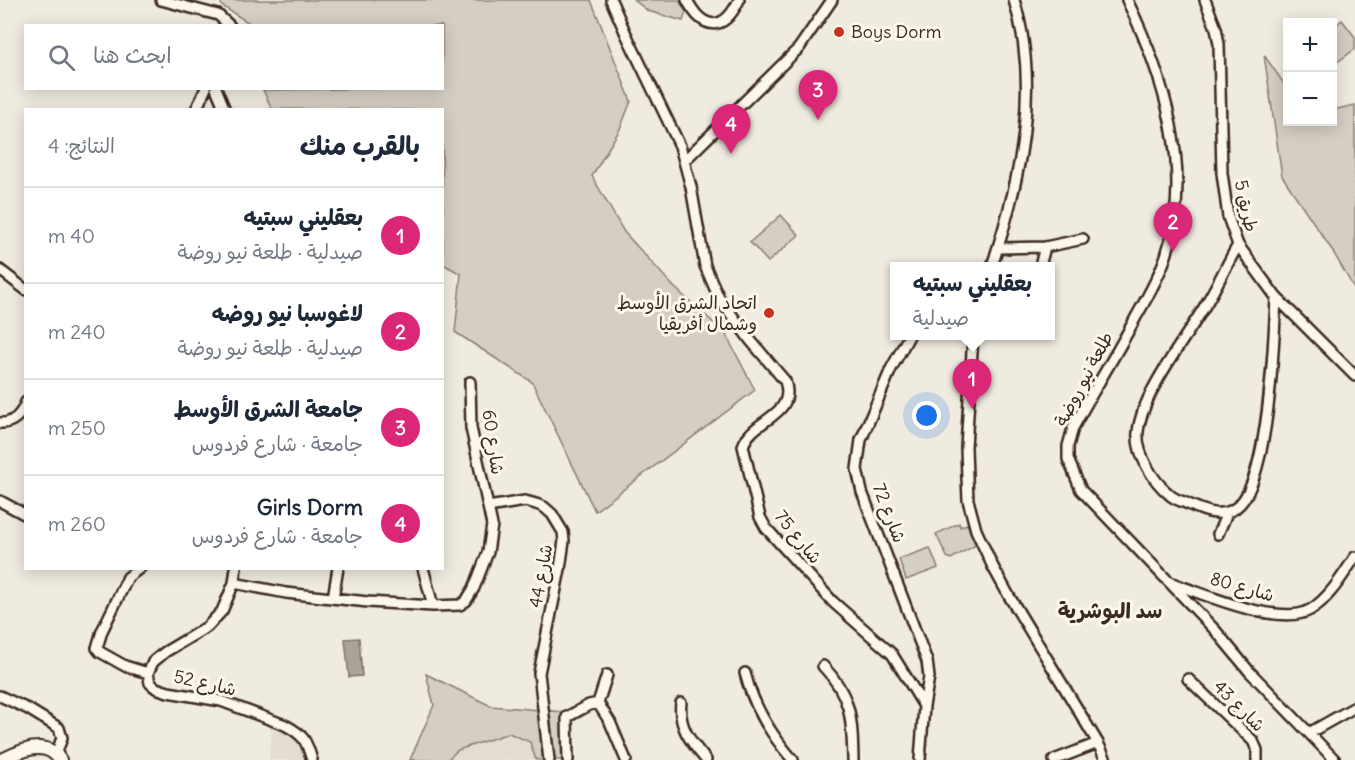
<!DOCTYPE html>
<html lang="ar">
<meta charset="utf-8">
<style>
:root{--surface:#fff;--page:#f6f6f7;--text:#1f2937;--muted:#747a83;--line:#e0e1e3;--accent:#db2777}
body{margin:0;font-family:Delius,"Playpen Sans Arabic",sans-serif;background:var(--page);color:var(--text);direction:rtl}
.controls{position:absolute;right:18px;top:18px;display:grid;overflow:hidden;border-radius:0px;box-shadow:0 3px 15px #0003}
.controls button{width:54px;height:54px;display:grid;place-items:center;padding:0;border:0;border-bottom:2px solid var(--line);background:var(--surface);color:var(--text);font:30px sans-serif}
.you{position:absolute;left:927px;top:416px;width:21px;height:21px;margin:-15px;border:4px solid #fff;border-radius:50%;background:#1a73e8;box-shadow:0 0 0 9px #1a73e833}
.badge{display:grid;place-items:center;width:39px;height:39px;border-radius:50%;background:var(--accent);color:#fff;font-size:20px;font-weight:700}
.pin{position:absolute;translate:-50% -50px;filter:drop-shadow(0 2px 3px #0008)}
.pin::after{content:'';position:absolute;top:32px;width:21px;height:18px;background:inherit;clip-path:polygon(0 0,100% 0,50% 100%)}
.popup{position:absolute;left:890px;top:262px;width:165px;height:78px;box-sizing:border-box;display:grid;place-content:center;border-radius:0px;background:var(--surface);filter:drop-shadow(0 2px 4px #0005);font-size:20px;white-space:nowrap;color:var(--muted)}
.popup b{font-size:22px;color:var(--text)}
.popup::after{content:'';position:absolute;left:50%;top:100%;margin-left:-12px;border:12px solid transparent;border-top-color:var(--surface)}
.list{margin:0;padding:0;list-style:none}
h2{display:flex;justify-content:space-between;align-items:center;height:78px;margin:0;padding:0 24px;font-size:26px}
h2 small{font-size:20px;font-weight:400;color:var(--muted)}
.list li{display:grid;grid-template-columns:39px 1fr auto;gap:18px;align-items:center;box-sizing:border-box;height:96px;padding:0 24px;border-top:2px solid var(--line)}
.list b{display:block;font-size:22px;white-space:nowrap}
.list p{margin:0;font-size:20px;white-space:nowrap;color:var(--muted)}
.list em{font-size:20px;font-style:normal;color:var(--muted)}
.icon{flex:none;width:33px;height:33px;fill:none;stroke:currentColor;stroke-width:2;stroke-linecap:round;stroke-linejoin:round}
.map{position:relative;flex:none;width:1355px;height:760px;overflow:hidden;direction:ltr}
.search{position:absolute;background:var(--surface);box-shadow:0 3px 15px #0003;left:24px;top:24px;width:420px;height:66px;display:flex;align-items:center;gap:15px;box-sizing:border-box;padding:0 21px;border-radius:0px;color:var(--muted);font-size:22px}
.panel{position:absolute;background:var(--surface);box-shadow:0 3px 15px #0003;left:24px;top:108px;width:420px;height:462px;border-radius:0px;direction:rtl}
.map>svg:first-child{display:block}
.built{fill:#e2dcd1}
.green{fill:#d5cec3;stroke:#887c70;stroke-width:1.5}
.water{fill:#aca397;stroke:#7f7367;stroke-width:1.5}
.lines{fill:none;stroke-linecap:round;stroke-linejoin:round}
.minor-casing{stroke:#3b2a1e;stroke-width:14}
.tertiary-casing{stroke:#3b2a1e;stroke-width:16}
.minor{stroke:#fbf7ec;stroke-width:9}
.tertiary{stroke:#fbf7ec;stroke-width:12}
.poi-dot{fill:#c8321e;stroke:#fbf7ec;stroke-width:2}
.labels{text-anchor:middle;stroke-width:6;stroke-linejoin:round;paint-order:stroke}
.poi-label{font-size:18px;fill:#3b2a1e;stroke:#fbf7ec;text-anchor:start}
.street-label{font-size:18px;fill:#3b2a1e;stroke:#fbf7ec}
.quarter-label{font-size:21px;font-weight:bold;fill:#3b2a1e;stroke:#fbf7ec}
</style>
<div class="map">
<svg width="1355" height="760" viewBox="0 0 1355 760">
<rect width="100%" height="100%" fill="#f0ebe0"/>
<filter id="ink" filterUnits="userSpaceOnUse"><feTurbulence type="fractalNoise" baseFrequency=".0167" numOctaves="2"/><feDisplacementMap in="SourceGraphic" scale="12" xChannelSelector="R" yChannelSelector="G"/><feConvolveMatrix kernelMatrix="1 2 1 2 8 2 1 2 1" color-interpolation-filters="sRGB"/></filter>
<g filter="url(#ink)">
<path class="built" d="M272,727L292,735L302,744L306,760H269Z
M509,733L531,742L536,760H447L458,750Z"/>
<path class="green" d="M220,0H591L631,101L620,129L592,176L624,232L674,287L725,333L755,390L595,511L532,382L455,332L461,274L443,264L442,110L272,109L263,90L442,88V26L252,25L222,6Z
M634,0H679L686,12L683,21L648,11Z
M1342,20L1355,37V49L1333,65V27Z
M1264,55L1287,88L1288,122H1332L1333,110L1355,105V290L1332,250L1282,176Z
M781,215L799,235L768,262L750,242Z
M959,523L960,527L967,524L976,545L951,559L947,557L936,534Z
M930,548L938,568L906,580L899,559Z
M426,674L491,706L564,712L567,760H536L530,742L509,733L458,750L447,760H410L434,705Z"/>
<path class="water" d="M359,638L362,676L349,677L345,639Z"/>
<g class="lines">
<defs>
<path id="minor" d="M161,0L218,15L230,26
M611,0L626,34L680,146L691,187L705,266L719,298L751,341L785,381C797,417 752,418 743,446L760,517L766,528L833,602L892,654L924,706L920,760
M687,0C703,31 724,32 739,0
M1127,0C1164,77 1194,170 1166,256C1159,277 1147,298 1136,317C1116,355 1093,391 1073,428L1068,446V459L1081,490L1215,630L1249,671L1335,760
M1205,0L1216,28L1219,44L1222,173L1228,217L1238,245L1276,297L1355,376
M216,88L225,110
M196,110L206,88
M684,161L799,48L832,0
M1238,245C1226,266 1216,288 1203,309C1183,342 1142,394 1138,432C1136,454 1153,481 1170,495C1174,499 1181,501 1186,503C1203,511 1224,521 1240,504C1269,474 1274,341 1276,297
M998,248L1045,247L1083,239
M992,266C1020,181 1041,88 1014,0
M1040,266L1045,247
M0,270L26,290
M909,336L891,369L861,440L857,469L862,492L927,661L929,677L924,706
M973,336L966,447L967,477L968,500L976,530L993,567L1009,596L1098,743L1106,760
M0,423C13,424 22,414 26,402
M0,501L26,515
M488,507L525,501L536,504L544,507L552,514L563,532L564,541L560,569L539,673L549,760
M1218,534L1227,513
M140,568L128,577L102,631L97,648L100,652L125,666L148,673
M236,568L234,583L222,611L207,627L165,652L153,662L148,673L150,683L156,688L168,692L221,701L285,725C304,735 306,740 312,760
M423,568L433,606
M234,583L286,593L368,602L433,606L460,605L466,601L474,588L488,552L492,525L471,428L470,382
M1172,583C1203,594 1280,627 1310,610C1329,599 1343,575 1355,557
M333,598L338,568
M823,666C852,696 852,720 853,760
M745,673C753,705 772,736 793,760
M1188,679L1253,741L1257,750V760
M0,696L28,709L59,728L62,738L56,754
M598,703L607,675
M681,703C678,727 691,742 706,760
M1309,733L1355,707
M568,760L567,717L589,705L598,703L610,722L626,760
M1054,760L1098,743"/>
<path id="tertiary" d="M2,760C20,751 46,738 60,760"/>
</defs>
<use href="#minor" class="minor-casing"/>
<use href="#tertiary" class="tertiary-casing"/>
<use href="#minor" class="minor"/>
<use href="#tertiary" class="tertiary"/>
</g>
</g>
<g class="poi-dot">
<circle cx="839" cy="32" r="6"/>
<circle cx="769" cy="313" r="6"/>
</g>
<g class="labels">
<g class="poi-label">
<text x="851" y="38">Boys Dorm</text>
<text x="757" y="309" text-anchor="end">اتحاد الشرق الأوسط<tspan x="757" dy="21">وشمال أفريقيا</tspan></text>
</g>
<g class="street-label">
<text transform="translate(1246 206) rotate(78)" y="6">طريق 5</text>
<text transform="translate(1084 379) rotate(-62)" y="6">طلعة نيو روضة</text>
<text transform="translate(493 442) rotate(82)" y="6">شارع 60</text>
<text transform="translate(889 513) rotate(69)" y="6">شارع 72</text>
<text transform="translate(798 537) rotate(51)" y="6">شارع 75</text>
<text transform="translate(541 576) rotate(-80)" y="6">شارع 44</text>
<text transform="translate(1242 587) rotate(16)" y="6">شارع 80</text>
<text transform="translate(205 683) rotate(13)" y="6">شارع 52</text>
<text transform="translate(1239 706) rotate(45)" y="6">شارع 43</text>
</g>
<g class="quarter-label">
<text x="1110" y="618">سد البوشرية</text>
</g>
</g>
</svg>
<div class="controls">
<button>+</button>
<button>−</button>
</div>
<div class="you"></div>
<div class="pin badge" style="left:972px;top:409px">1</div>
<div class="popup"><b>بعقليني سبتيه</b>صيدلية</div>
<div class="pin badge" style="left:1173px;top:252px">2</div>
<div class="pin badge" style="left:818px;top:120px">3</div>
<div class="pin badge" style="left:731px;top:154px">4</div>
<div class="search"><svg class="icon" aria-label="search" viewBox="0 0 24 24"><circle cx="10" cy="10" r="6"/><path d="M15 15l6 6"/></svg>ابحث هنا</div>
<section class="panel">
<h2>بالقرب منك<small>النتائج: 4</small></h2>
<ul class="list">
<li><span class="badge">1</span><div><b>بعقليني سبتيه</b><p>صيدلية · طلعة نيو روضة</p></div><em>40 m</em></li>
<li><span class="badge">2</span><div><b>لاغوسبا نيو روضه</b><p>صيدلية · طلعة نيو روضة</p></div><em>240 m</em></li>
<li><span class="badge">3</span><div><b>جامعة الشرق الأوسط</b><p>جامعة · شارع فردوس</p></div><em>250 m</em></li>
<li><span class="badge">4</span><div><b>Girls Dorm</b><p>جامعة · شارع فردوس</p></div><em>260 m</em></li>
</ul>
</section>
</div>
